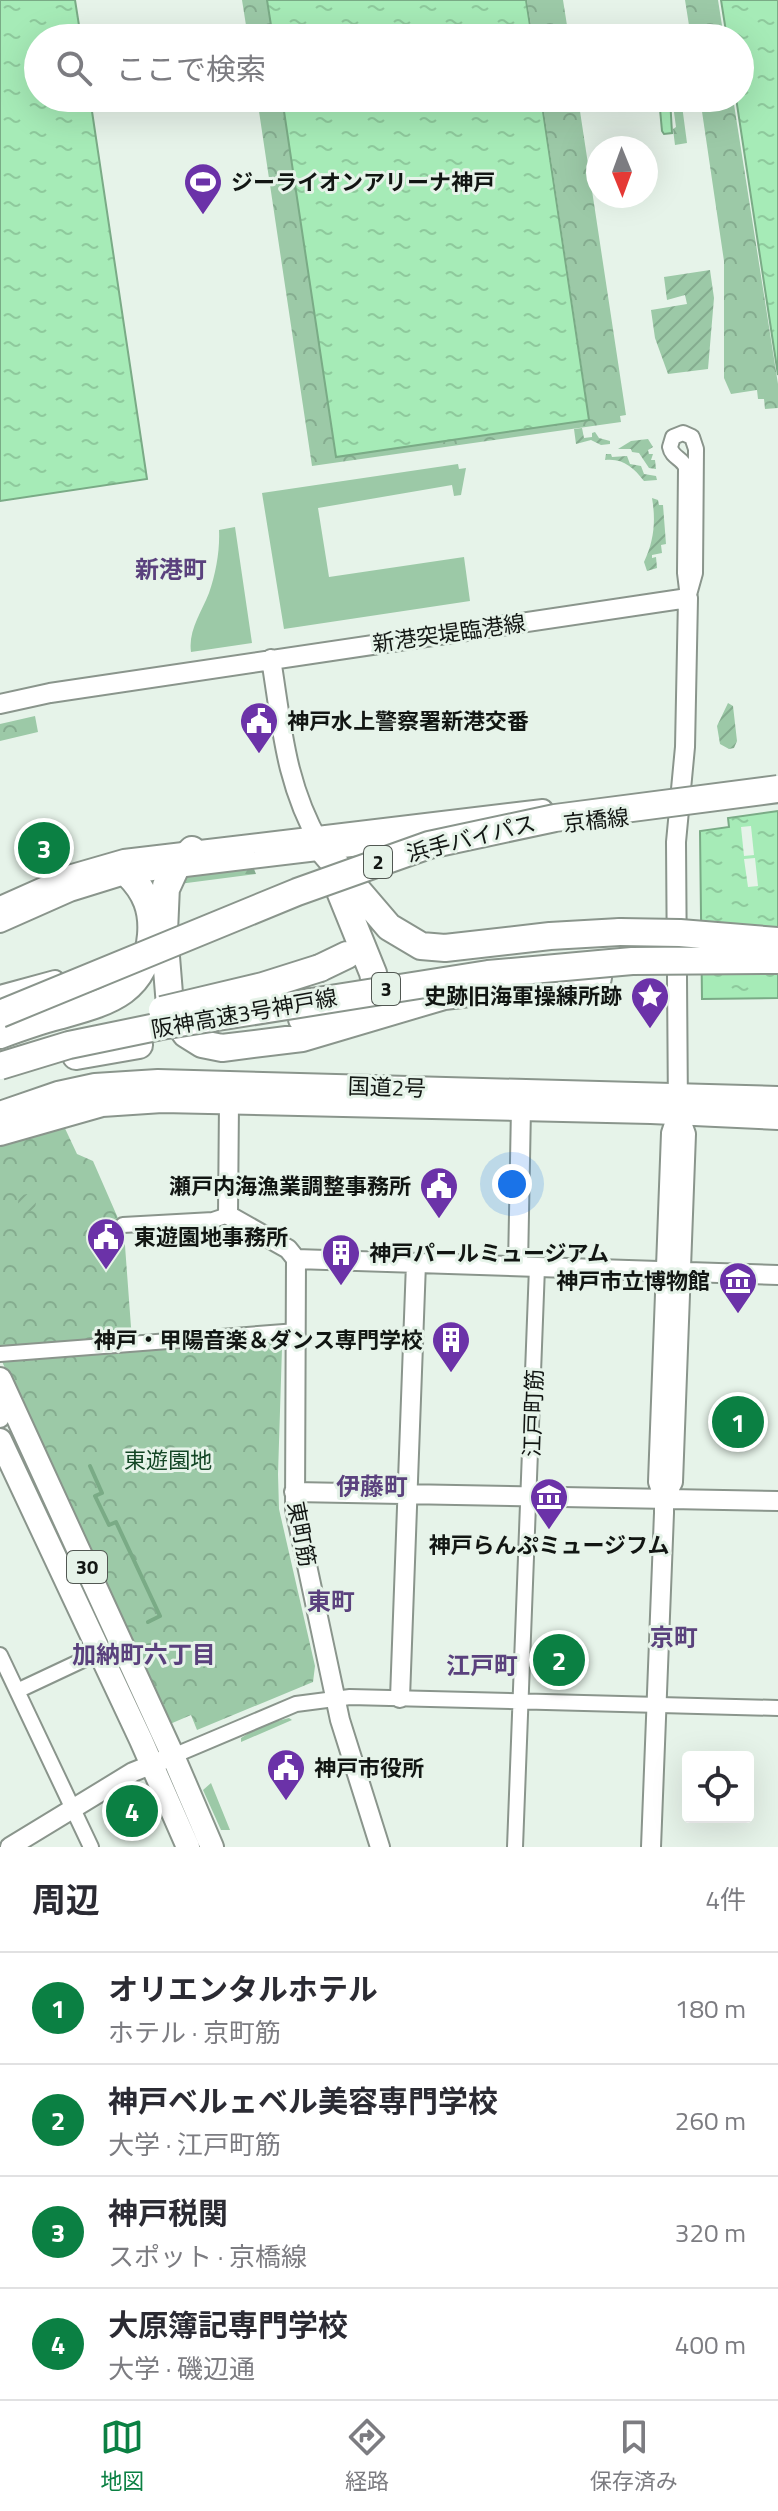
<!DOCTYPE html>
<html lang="ja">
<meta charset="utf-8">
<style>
:root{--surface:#fff;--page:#f2f2f3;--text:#2b2b33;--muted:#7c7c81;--line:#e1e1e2;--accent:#0b8043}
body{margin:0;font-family:"Titillium Web","Noto Sans JP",sans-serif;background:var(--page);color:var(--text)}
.controls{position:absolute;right:24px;bottom:24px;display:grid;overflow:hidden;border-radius:8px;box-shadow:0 8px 32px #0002}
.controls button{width:72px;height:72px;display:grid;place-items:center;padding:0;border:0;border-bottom:2px solid var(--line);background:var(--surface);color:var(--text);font:40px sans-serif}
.compass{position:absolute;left:586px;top:136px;width:72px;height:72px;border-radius:50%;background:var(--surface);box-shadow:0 8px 32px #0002;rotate:179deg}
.you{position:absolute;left:512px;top:1184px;width:28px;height:28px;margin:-20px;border:6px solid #fff;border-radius:50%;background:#1a73e8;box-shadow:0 0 0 12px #1a73e833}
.badge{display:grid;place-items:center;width:52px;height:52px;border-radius:50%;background:var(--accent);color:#fff;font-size:26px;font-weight:700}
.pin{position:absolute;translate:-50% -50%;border:4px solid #fff;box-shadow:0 2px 8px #0006}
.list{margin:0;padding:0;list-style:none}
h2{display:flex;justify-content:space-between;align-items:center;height:104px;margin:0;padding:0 32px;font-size:34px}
h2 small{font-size:26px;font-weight:400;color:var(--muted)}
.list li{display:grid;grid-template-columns:52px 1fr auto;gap:24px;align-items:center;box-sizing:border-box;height:112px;padding:0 32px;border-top:2px solid var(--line)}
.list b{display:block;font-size:30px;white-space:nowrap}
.list p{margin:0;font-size:26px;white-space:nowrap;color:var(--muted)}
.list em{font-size:26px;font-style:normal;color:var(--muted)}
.icon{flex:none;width:44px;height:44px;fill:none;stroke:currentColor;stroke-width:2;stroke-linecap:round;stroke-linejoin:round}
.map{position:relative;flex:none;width:778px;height:1847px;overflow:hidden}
.search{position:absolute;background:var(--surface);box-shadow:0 8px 32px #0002;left:24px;right:24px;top:24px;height:88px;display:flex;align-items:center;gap:20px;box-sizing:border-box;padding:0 28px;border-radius:44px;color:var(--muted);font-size:30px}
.sheet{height:552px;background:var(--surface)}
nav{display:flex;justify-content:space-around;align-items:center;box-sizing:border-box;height:112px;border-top:2px solid var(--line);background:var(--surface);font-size:22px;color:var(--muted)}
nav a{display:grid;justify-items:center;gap:4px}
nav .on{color:var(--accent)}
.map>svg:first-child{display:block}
.grass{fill:#9cc9a7}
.forest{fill:url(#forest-firs)}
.park{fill:url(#park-crowns)}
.garden{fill:url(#garden-furrows)}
.water{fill:url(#water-ripples);stroke:#7aab86;stroke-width:2}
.pier{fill:#e6f3e9}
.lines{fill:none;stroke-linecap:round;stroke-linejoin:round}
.stream{stroke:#7aab86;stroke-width:4}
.minor-casing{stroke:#8a958c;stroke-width:18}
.tertiary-casing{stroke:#8a958c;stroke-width:22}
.primary-casing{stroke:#8a958c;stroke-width:26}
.trunk-casing{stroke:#8a958c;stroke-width:28}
.motorway-casing{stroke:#8a958c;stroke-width:30}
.minor{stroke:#fff;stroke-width:14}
.tertiary{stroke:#fff;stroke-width:18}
.primary{stroke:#fff;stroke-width:22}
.trunk{stroke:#fff;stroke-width:24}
.motorway{stroke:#fff;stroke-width:26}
.motorway-bridge-casing{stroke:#8a958c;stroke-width:30;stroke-linecap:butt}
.motorway-bridge{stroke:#fff;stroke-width:26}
.labels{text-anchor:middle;stroke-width:6;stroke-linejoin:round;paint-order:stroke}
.shield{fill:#e6f3e9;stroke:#525853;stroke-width:2}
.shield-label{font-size:20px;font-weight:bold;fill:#121613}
.poi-label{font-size:22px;font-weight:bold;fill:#121613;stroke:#e6f3e9;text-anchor:start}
.street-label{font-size:22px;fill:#121613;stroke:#e6f3e9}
.park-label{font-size:22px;fill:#134625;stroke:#e6f3e9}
.neighbourhood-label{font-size:24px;font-weight:bold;fill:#5a417d;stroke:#e6f3e9}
</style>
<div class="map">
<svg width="778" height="1847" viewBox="0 0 778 1847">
<defs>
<pattern id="forest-firs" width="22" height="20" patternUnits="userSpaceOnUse" patternTransform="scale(2)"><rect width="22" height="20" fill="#9cc9a7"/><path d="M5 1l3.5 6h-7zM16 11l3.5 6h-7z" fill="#85ac8f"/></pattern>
<pattern id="park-crowns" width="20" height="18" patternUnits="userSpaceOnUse" patternTransform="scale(2)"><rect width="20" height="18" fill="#9cc9a7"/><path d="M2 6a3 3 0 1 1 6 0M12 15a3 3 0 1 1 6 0" fill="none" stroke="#85ac8f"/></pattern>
<pattern id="garden-furrows" width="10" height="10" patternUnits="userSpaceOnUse" patternTransform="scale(2)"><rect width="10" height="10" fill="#9cc9a7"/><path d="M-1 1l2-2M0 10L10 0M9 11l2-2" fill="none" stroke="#85ac8f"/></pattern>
<pattern id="water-ripples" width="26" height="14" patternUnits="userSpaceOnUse" patternTransform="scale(2)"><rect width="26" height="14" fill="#a6ebb7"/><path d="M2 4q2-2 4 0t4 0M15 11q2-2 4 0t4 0" fill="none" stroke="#8ec99c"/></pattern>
</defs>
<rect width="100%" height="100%" fill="#e6f3e9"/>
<path class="grass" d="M458,464L459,469L466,468L461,495L454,496L452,485L318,508L329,577L464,557L470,601L284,629L262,493Z
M235,527L252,643L191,652C188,631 201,613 209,593C216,573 220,550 219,530Z
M18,1454L22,1455L154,1729L151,1730L17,1457Z
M289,1718L292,1720L241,1742V1738L262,1725Z
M211,1783L230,1830H221L203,1790Z"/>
<path class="forest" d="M672,98H681L687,143L675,145L673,129L676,127Z
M254,869L256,874L179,884L184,877Z"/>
<path class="park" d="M242,0H267L273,38H248Z
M527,0H563L569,38H533Z
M685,0H718L724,38H691Z
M257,98H282L332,432L586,396L542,98H578L626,415L620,416L621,422L312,466Z
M700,98H733L778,384V408L765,409L764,399H758L757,390L731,394L724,378V261Z
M35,716L38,732L0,741V724Z
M62,1122L77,1154L93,1161L124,1232L131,1327L136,1350L277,1340L282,1348L278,1474L279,1509L315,1666L313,1682L197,1730L191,1715L170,1724L80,1535L0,1357V1144Z"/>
<path class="garden" d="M710,270L714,298L708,369L668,374L655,338L651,310L687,304L685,295L667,300L664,277Z
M582,428L584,438L592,437V433L595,432L599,438L610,441V444L601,445L591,440L576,444L574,429Z
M648,439L653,447L648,450L649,454H653L651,460H655L656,469L649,468L639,453L632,452L631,449H618L631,441Z
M606,454H611L612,457L627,456L630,464L641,466L644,474L656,476L657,480L644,481C633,467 623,458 605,460Z
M652,498L658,500L659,505H663L666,544L661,545L662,553L652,555V558L656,557L657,568L647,571L644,562C654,541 656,521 652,498Z
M728,703L733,706L737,741L734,748L729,749L720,744L717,726Z
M18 1203a9 9 0 1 1 18 0a9 9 0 1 1-18 0Z"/>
<path class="water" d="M0,0H75L81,38H38V98H90L147,479L0,501Z
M267,0H526L532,38H273Z
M721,0H778V375L736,98H740V38H727Z
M282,98H541L589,420L336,457Z
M659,98H670L672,133L664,134L662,131Z
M778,811V998L702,999L700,831L729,827L728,818Z"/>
<path class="pier" d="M751,826L754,855L744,856L741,827Z
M755,858L758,886L748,887L744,859Z"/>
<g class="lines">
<path class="stream" d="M90,1466L102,1493L95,1496L109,1525L116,1522L160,1616L148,1622"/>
<defs>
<path id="minor" d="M683,433L692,437L696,449L695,573L688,598L685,573L686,468C683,458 672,458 670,447L673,437Z
M123,1225L213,1220L228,1215
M0,1354L297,1331
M0,1655L91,1847
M17,1691L100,1652
M173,1756L296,1704L350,1697L778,1708
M515,1847L537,1267"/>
<path id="tertiary" d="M271,659C282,727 285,783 320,844
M0,704L50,693L688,598L685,747L676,842L678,1112L686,1134L673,1482L664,1499
M0,906L72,874L124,859L543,809
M0,923L70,892L128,874L426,838
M0,995L55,980
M229,1102L228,1215L288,1249L296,1259
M296,1259L295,1509L340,1720L380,1847
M296,1259L778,1275
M518,1266L521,1108
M0,1404V1418
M294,1492L778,1501
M400,1698L416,1263
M10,1847L133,1772L173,1756
M651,1847L664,1513V1499L658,1482L671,1133L678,1112"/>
<path id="primary" d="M0,1379L173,1756L212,1847
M0,1440L141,1740L188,1847"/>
<path id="trunk" d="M0,1114L58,1094L95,1086L158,1082L778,1099
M0,1133L102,1104L162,1100L651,1111L778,1117"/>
<path id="motorway" d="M323,850L389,927L421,946L445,948L550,936L620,932
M166,886L164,932L170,1006L174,1017L186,1034L202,1044L222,1048L302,1038L444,996L598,978
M160,902L176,867L192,850
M320,968L347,955
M302,1019C330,1013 383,1013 373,973L335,879
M0,1035C19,1028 39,1021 58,1016C107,1002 146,994 151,935C153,910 146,892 128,874
M76,1056L139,1045"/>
</defs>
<use href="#minor" class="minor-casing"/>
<use href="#tertiary" class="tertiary-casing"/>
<use href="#primary" class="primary-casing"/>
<use href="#trunk" class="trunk-casing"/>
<use href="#motorway" class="motorway-casing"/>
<use href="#minor" class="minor"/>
<use href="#tertiary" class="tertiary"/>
<use href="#primary" class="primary"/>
<use href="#trunk" class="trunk"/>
<use href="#motorway" class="motorway"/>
<defs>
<path id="motorway-bridge" d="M620,932L680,933L778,941
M162,1010L263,986L320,968
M0,1014L297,892L429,845L555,818L778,789
M0,1066L69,1045L161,1026L488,974L632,961L778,960"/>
</defs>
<use href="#motorway-bridge" class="motorway-bridge-casing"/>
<use href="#motorway-bridge" class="motorway-bridge"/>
</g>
<defs>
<symbol id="stadium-pin" viewBox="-11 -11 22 30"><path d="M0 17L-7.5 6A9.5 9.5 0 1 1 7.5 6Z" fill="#6b32a8" stroke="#e6f3e9"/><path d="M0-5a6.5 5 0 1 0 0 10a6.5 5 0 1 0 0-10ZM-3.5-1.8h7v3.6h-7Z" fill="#fff"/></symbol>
<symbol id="civic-pin" viewBox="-11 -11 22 30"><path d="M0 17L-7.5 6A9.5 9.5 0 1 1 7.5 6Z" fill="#6b32a8" stroke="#e6f3e9"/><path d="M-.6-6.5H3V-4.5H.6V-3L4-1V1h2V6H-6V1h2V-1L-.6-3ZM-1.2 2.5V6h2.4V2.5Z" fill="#fff"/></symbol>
<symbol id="sight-pin" viewBox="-11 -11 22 30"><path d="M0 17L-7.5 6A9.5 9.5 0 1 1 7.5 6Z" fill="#6b32a8" stroke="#e6f3e9"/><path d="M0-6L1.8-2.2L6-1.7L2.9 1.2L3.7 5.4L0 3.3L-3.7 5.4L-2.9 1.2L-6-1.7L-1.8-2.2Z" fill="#fff"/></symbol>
<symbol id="building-pin" viewBox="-11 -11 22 30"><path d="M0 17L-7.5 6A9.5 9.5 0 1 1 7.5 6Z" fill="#6b32a8" stroke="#e6f3e9"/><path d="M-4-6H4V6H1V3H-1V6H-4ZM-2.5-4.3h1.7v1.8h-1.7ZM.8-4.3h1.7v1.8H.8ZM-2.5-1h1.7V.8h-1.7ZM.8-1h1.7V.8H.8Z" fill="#fff"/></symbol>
<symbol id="museum-pin" viewBox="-11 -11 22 30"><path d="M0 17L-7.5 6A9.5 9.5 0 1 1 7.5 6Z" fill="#6b32a8" stroke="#e6f3e9"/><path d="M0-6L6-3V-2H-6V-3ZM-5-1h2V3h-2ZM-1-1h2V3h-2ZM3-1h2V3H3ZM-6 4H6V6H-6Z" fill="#fff"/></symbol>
</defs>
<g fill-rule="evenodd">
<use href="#stadium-pin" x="181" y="160" width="44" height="60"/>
<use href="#civic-pin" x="237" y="699" width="44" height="60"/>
<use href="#sight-pin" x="628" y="974" width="44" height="60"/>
<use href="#civic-pin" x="417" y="1164" width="44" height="60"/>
<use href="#civic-pin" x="84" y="1215" width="44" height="60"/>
<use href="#building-pin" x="319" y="1231" width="44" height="60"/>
<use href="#museum-pin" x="716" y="1259" width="44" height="60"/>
<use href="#building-pin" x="429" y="1318" width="44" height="60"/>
<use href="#museum-pin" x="527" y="1475" width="44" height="60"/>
<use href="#civic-pin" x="264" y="1746" width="44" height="60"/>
</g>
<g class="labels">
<g class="shield">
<rect x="364" y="846" width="28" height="32" rx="6"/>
<rect x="372" y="973" width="28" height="32" rx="6"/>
<rect x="67" y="1551" width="40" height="32" rx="6"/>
</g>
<g class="shield-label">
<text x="378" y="869">2</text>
<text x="386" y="996">3</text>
<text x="87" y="1574">30</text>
</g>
<g class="poi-label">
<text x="231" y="190">ジーライオンアリーナ神戸</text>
<text x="287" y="729">神戸水上警察署新港交番</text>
<text x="622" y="1004" text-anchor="end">史跡旧海軍操練所跡</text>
<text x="411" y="1194" text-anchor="end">瀬戸内海漁業調整事務所</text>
<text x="134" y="1245">東遊園地事務所</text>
<text x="369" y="1261">神戸パールミュージアム</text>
<text x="710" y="1289" text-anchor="end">神戸市立博物館</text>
<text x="423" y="1348" text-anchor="end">神戸・甲陽音楽＆ダンス専門学校</text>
<text x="549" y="1553" text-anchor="middle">神戸らんぷミュージフム</text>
<text x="314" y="1776">神戸市役所</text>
</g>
<g class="street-label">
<text transform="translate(449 633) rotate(-8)" y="8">新港突堤臨港線</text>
<text transform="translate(596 820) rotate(-6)" y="8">京橋線</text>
<text transform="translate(471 838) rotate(-14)" y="8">浜手バイパス</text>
<text transform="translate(244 1013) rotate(-10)" y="8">阪神高速3号神戸線</text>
<text transform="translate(387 1087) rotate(2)" y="8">国道2号</text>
<text transform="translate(533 1413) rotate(-88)" y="8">江戸町筋</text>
<text transform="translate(302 1534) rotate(79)" y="8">東町筋</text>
</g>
<g class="park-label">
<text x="168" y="1468">東遊園地</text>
</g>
<g class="neighbourhood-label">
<text x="171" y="578">新港町</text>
<text x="372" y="1495">伊藤町</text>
<text x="331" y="1610">東町</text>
<text x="674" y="1646">京町</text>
<text x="144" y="1663">加納町六丁目</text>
<text x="482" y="1674">江戸町</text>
</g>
</g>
</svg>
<div class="controls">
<button><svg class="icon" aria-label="locate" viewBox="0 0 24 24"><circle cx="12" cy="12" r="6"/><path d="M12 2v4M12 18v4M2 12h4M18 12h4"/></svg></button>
</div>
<svg class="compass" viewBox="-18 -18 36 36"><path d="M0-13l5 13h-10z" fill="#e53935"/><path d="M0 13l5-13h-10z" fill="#7c7c81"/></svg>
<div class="you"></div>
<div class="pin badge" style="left:738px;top:1422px">1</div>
<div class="pin badge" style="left:559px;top:1660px">2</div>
<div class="pin badge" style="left:44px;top:848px">3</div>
<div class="pin badge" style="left:132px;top:1811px">4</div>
<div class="search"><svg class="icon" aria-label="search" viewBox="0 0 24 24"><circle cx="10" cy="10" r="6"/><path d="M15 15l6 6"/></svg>ここで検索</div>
</div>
<section class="sheet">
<h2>周辺<small>4件</small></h2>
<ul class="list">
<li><span class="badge">1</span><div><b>オリエンタルホテル</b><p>ホテル · 京町筋</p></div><em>180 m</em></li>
<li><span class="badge">2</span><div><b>神戸ベルェベル美容専門学校</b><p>大学 · 江戸町筋</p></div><em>260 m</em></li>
<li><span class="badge">3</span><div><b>神戸税関</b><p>スポット · 京橋線</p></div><em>320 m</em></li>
<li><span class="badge">4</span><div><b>大原簿記専門学校</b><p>大学 · 磯辺通</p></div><em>400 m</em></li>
</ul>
</section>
<nav>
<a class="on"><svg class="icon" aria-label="map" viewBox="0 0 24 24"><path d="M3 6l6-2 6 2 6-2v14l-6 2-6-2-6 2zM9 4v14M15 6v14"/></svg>地図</a>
<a><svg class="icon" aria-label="directions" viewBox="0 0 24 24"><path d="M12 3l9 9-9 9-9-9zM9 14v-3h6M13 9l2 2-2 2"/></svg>経路</a>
<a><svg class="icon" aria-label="saved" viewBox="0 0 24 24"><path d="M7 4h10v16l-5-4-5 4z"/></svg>保存済み</a>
</nav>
